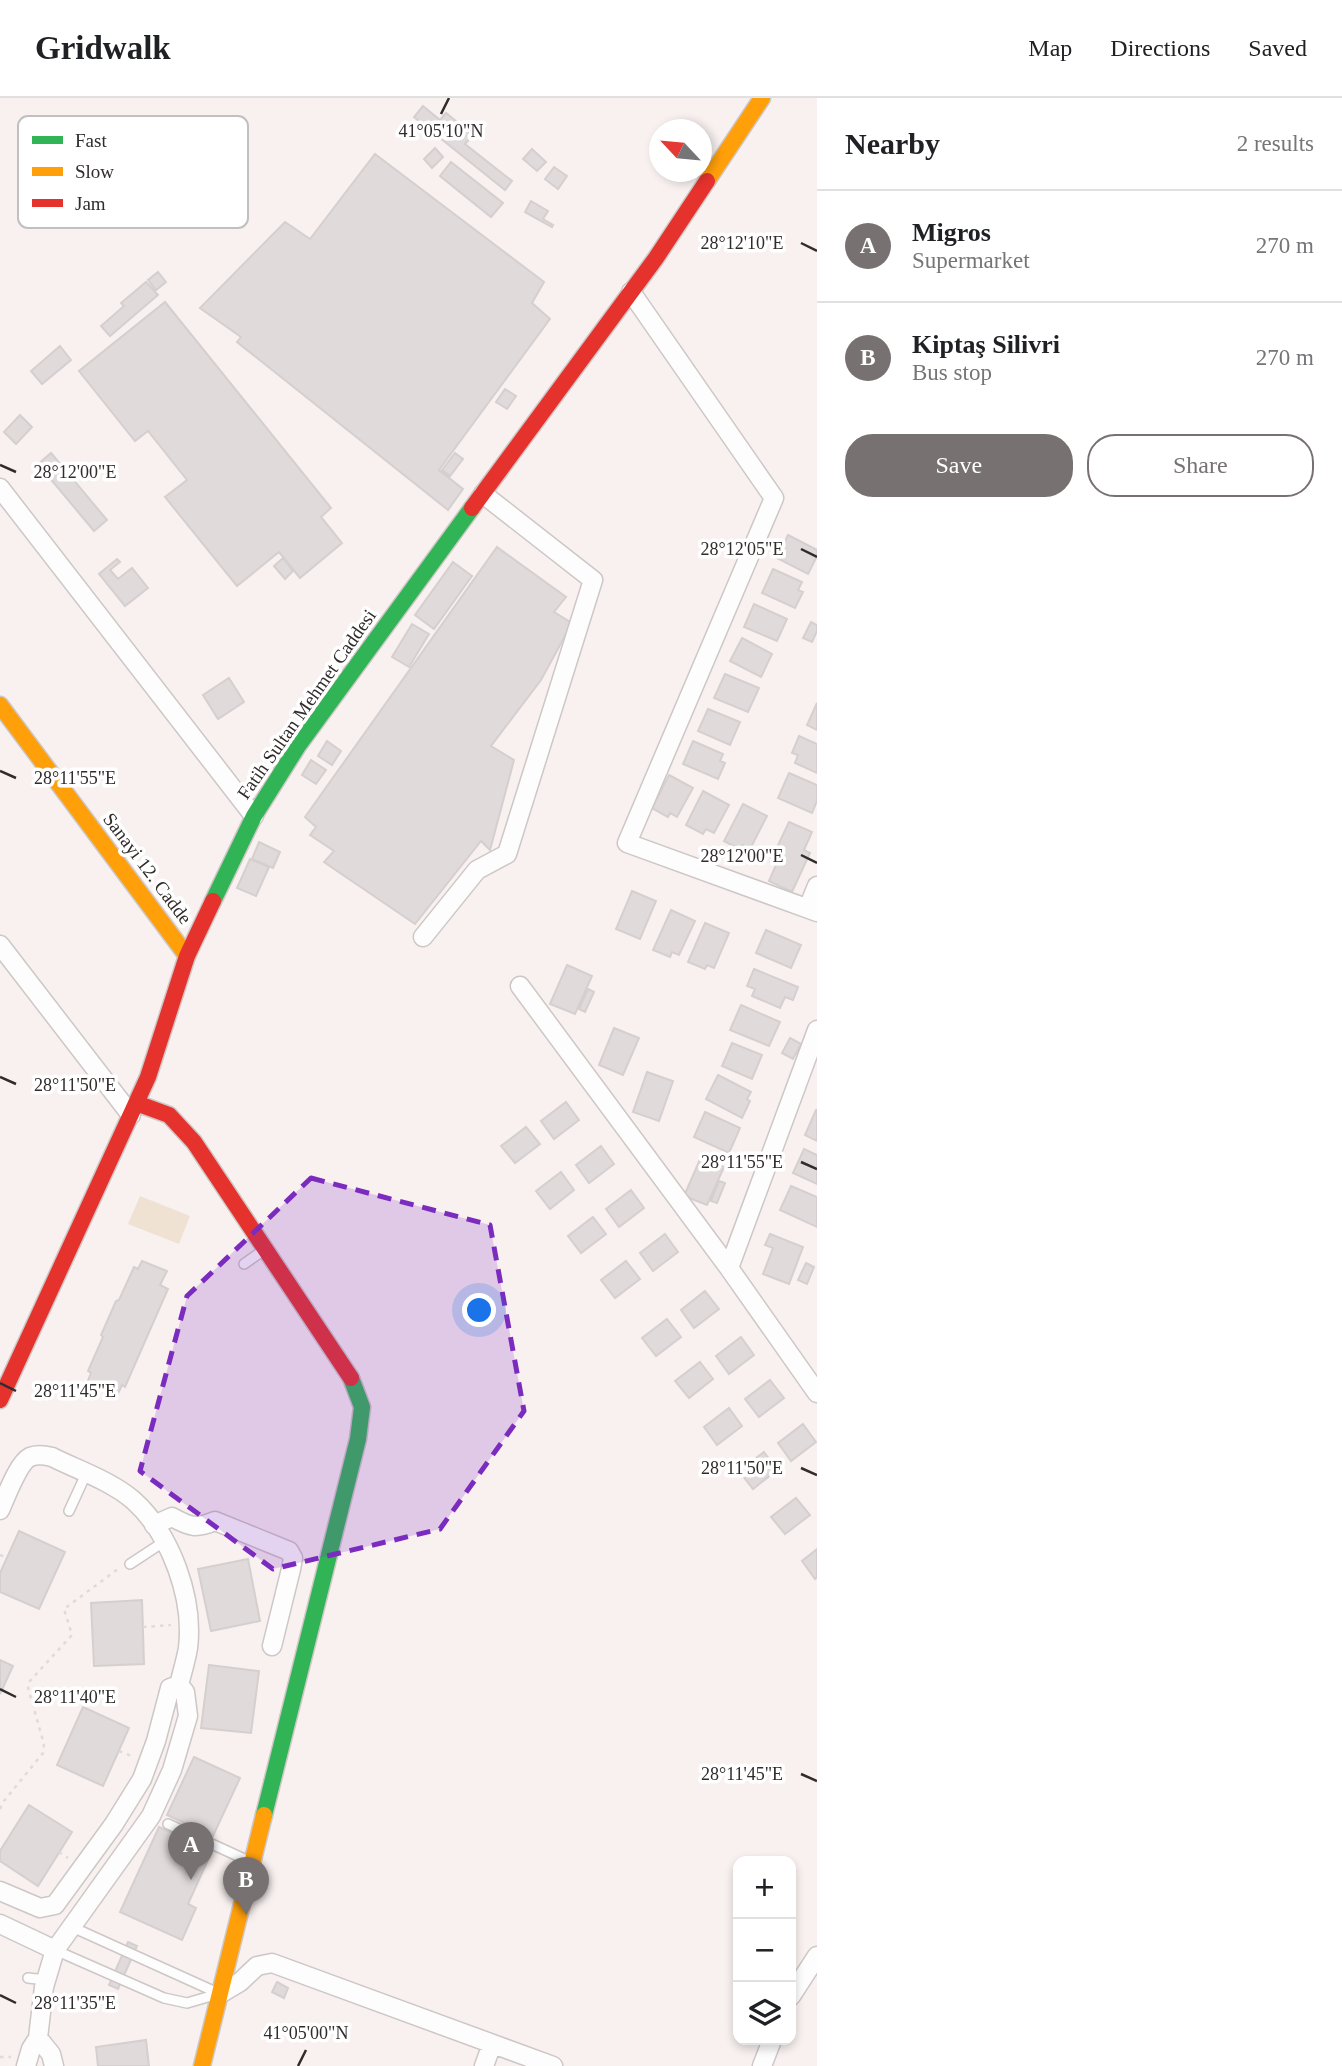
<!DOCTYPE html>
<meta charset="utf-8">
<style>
:root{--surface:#fff;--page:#f2f2f2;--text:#202124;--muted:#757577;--line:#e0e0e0;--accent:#777171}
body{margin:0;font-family:Georgia,serif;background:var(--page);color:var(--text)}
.controls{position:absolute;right:21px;bottom:21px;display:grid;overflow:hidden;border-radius:14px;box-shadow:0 4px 10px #0003}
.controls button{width:63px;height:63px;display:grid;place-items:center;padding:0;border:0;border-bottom:2px solid var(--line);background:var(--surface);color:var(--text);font:35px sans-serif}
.compass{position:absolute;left:649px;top:21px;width:63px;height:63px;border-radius:50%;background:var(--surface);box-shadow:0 4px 10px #0003;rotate:296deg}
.you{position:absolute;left:480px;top:1213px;width:24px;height:24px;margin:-18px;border:5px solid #fff;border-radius:50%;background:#1a73e8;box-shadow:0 0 0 10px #1a73e833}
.badge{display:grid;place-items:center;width:46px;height:46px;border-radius:50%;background:var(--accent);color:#fff;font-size:23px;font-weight:700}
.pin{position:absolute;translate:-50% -58px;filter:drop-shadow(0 2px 4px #0008)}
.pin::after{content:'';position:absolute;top:37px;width:24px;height:21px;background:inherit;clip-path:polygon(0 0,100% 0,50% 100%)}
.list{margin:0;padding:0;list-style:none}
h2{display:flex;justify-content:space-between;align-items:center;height:91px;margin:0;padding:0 28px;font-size:30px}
h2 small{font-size:23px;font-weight:400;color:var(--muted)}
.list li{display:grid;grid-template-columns:46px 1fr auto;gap:21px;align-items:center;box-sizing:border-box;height:112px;padding:0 28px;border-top:2px solid var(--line)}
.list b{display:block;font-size:26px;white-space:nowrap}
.list p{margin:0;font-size:23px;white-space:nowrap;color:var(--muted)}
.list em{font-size:23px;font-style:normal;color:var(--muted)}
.actions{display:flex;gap:14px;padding:21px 28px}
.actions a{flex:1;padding:16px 0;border:2px solid var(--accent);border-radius:28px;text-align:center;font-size:24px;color:var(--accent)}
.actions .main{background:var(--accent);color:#fff}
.icon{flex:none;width:38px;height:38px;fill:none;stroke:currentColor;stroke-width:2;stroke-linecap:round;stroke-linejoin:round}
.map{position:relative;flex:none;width:817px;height:1968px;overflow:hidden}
header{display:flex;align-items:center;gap:42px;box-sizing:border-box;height:98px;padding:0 35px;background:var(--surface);border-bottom:2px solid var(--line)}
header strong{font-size:33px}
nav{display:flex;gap:38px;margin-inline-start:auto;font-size:24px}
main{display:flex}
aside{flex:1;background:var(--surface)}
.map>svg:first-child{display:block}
.green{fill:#f0e2d3}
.building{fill:#e0dada;stroke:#d5cfd0;stroke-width:2}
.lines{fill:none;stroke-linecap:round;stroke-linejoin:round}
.lane-casing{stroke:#cdc7c6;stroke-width:12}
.street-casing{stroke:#cdc7c6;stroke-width:21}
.fast-casing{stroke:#cdc7c6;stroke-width:19}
.slow-casing{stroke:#cdc7c6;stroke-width:19}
.jam-casing{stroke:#cdc7c6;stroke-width:19}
.path{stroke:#dedbdb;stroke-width:2.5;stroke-dasharray:3.5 5;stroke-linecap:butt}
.lane{stroke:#fefdfd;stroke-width:9}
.street{stroke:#fefdfd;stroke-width:18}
.fast{stroke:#30b455;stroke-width:16}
.slow{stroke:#ff9f0a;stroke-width:16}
.jam{stroke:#e5322d;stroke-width:16}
.marked{fill:#7b2cbf;fill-opacity:0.2;stroke:#7b2cbf;stroke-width:5;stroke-dasharray:14 9;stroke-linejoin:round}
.ticks{fill:none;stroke:#312c2c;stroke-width:2.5}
.labels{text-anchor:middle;stroke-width:7;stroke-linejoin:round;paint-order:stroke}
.street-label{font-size:19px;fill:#312c2c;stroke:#fff}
.key{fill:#fff;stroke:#c1c0c0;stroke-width:2}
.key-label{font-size:19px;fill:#312c2c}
.ticks-label{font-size:18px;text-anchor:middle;fill:#312c2c;stroke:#fff;stroke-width:7;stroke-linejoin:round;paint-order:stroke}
</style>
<header>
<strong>Gridwalk</strong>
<nav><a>Map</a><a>Directions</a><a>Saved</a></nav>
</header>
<main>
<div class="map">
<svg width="817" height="1968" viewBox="0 0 817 1968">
<rect width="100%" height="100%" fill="#f8f1f0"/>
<path class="green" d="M140,1098L190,1118L179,1146L128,1126Z"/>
<path class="building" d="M423,8L440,22L446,15L473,37L465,46L512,83L505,92L414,19Z
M435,50L443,59L432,70L424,61Z
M532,51L546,64L537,73L523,61Z
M375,56L544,184L532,205L550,221L439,372L463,391L448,412L237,244L241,239L200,210L285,124L310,141Z
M451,64L503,105L491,119L440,78Z
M554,69L567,78L558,91L545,81Z
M531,103L548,113L543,121L553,127L552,129L525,114Z
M158,174L166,184L156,192L148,182Z
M146,184L158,197L110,238L101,228L124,208L121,205Z
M165,204L331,410L321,419L342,445L300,480L279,454L237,488L165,399L187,382L148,333L135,343L79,273Z
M60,248L71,262L42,286L31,273Z
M505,291L516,298L507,311L496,304Z
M20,317L32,329L16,346L4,334Z
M51,355L107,422L94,433L38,366Z
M455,355L463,361L450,378L442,372Z
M788,437L817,452V458L808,476L777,460Z
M497,449L566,499L554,514L572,525L541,582L491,648L514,662L490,752L481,743L415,826L324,764L334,753L310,737L316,729L305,719Z
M283,460L293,473L285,481L274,468Z
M117,461L120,464L110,472L118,481L132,470L148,490L125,508L99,476Z
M453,464L472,478L434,531L415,517Z
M773,471L802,484L798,492L803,494L795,510L762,495Z
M754,506L787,521L777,543L744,529Z
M811,524L817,527V533L812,544L803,540Z
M412,526L429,536L409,569L392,559Z
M742,540L772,556L761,579L730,563Z
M725,576L759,590L748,614L714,600Z
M229,580L244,604L218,621L203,597Z
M817,605V632L807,627Z
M708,611L740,624L730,647L698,633Z
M799,638L817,646V675L795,665L798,657L792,655Z
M327,643L341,653L332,667L318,658Z
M693,643L723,656L720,663L725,665L718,681L683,666Z
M311,662L326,672L316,686L302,677Z
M789,675L817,687V703L812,715L778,700Z
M669,677L693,690L677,719L670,715L668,719L652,710Z
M703,693L729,707L714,735L706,731L703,736L686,727Z
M743,706L767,718L750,751L743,747L741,752L724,743Z
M789,724L812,734L804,752L810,755L792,794L769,783L776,767L770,764Z
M259,744L280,754L273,770L252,761Z
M250,761L269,769L256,798L237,790Z
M632,793L656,803L640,841L616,831Z
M671,812L695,823L679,857L672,854L670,859L653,852Z
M705,825L729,835L714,870L707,867L705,871L688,864Z
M766,832L801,847L791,870L756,855Z
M567,867L592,878L575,916L550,906Z
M754,871L798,889L793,902L785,899L780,910L752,898L755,891L747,888Z
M588,891L594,894L585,914L579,911Z
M741,907L780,924L769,948L730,932Z
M614,930L639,940L623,977L599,967Z
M790,940L801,946L793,961L782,955Z
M732,945L762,957L752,981L722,968Z
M647,974L673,983L659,1023L633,1014Z
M718,977L751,994L747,1001L750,1003L742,1020L706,1001Z
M566,1004L579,1022L554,1041L541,1023Z
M816,1012H817V1043L805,1037Z
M705,1014L740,1030L729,1055L694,1039Z
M526,1029L540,1046L515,1065L501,1048Z
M601,1048L614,1066L589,1085L576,1067Z
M804,1051L817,1057V1086L793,1075Z
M701,1059L724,1069L707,1107L684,1098Z
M561,1074L574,1092L550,1111L536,1093Z
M719,1083L725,1085L717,1105L711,1103Z
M791,1088L817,1099V1129L780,1112Z
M631,1092L644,1110L619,1129L606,1111Z
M593,1119L606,1136L581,1155L568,1138Z
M665,1136L678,1154L653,1173L640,1155Z
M770,1136L803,1149L789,1186L763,1176L773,1150L765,1147Z
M142,1163L167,1173L160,1187L168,1191L125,1289L122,1287L117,1298L87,1285L91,1275L88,1273L103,1239L101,1237L116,1203L119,1202L134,1169L138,1171Z
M626,1163L640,1181L615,1200L601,1182Z
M806,1165L814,1169L807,1186L798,1182Z
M705,1193L719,1211L694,1230L681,1212Z
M667,1221L681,1239L656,1258L642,1240Z
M741,1239L754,1257L729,1276L716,1258Z
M700,1264L713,1281L689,1300L675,1283Z
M770,1282L784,1300L759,1319L745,1301Z
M729,1310L742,1328L717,1347L704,1329Z
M803,1326L816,1344L791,1363L778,1345Z
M764,1354L777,1372L753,1391L739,1373Z
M796,1400L810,1417L785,1436L771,1419Z
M19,1433L65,1454L39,1511L0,1494V1475Z
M817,1451V1479L815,1481L802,1463Z
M248,1461L260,1523L211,1533L198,1471Z
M142,1502L144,1566L94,1568L91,1505Z
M0,1562L13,1568L0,1596Z
M209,1567L259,1573L251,1635L201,1630Z
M83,1609L129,1630L103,1688L57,1667Z
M194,1659L240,1680L213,1738L167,1717Z
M29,1707L72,1734L38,1788L0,1763V1753Z
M159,1729L212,1753L188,1806L196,1810L182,1842L120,1814Z
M128,1844L137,1848L118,1891L109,1887Z
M277,1884L288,1890L284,1900L272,1894Z
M146,1942L149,1968H98L96,1949Z"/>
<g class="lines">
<defs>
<path id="lane" d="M244,1166L264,1152
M69,1413L86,1376
M130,1466L165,1443
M168,1726L251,1764
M72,1829L218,1895
M55,1852L164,1900L187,1905L218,1896
M28,1880L46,1882"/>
<path id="street" d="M631,194L774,400L627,745L817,814
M0,390L254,718
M808,810L817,788
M423,839L477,772L507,756L593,482L483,396
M0,847L131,1017
M520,888L729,1170L817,1295
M729,1170L817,932
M0,1412C6,1399 18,1365 30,1359C37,1356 44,1357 52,1359C78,1372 111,1383 133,1402C171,1436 194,1500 188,1550C186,1562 182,1575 179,1587L170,1590L156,1643L142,1681L114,1726L55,1807L40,1810L0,1793
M154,1427L172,1419C190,1429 196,1431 215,1423L289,1453L293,1460L291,1471L272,1548
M0,1826L55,1852
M220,1896L240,1884L257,1868L272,1865L553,1968
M791,1898L817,1858
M26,1968L31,1951L38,1940
M54,1968L51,1956L38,1940L44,1889L55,1852L151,1718L172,1672L188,1618L185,1594L179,1587
M484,1968L492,1946
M762,1968L772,1942"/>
<path id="fast" d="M213,803L254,718L298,648L472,410
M264,1717L358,1341L362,1309L351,1280"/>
<path id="slow" d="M707,83L762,0
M0,607L187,858
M202,1968L264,1717"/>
<path id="jam" d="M472,410L656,160L707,83
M136,1005L169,1017L194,1044L351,1280
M0,1302L148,979L187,858L213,803"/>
</defs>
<use href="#lane" class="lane-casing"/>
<use href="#street" class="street-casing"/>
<use href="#fast" class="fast-casing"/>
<use href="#slow" class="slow-casing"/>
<use href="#jam" class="jam-casing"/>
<path class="path" d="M0,1457L7,1460
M143,1529L171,1527
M119,1653L132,1658
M0,1711L4,1703L43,1655L44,1646L28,1590L29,1584L72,1537L64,1511L118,1471
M59,1754L68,1760
M0,1959H11"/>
<use href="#lane" class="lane"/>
<use href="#street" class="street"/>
<use href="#fast" class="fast"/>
<use href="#slow" class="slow"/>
<use href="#jam" class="jam"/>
</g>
<path class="marked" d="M311,1080L490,1127L524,1313L440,1431L273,1471L140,1373L187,1198Z"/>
<path class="ticks" d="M441,16L449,0M801,145L817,153M0,367L16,374M801,451L817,459M0,673L16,680M801,757L817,765M0,979L16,986M801,1064L817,1071M0,1285L16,1293M801,1370L817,1377M0,1591L16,1599M801,1676L817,1683M0,1897L16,1905M298,1968L306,1952"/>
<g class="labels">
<g class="street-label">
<text transform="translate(306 606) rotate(-55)" y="7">Fatih Sultan Mehmet Caddesi</text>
<text transform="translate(148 770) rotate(53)" y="7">Sanayi 12. Cadde</text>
</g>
</g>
<rect x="18" y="18" width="230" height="112" rx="10" class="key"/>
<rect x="32" y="38" width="31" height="8" fill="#30b455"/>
<rect x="32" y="69" width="31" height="9" fill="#ff9f0a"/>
<rect x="32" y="101" width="31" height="8" fill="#e5322d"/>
<g class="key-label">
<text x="75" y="49">Fast</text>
<text x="75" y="80">Slow</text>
<text x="75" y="112">Jam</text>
</g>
<g class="ticks-label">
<text x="441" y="39">41°05'10"N</text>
<text x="742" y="151">28°12'10"E</text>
<text x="75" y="380">28°12'00"E</text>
<text x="742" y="457">28°12'05"E</text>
<text x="75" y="686">28°11'55"E</text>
<text x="742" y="764">28°12'00"E</text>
<text x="75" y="993">28°11'50"E</text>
<text x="742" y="1070">28°11'55"E</text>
<text x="75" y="1299">28°11'45"E</text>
<text x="742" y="1376">28°11'50"E</text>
<text x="75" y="1605">28°11'40"E</text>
<text x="742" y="1682">28°11'45"E</text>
<text x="75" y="1911">28°11'35"E</text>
<text x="306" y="1941">41°05'00"N</text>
</g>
</svg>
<div class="controls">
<button>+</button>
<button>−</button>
<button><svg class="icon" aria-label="layers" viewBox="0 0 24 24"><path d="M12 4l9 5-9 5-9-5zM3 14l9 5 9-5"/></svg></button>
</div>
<svg class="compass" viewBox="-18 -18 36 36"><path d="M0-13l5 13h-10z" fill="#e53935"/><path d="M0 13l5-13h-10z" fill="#757577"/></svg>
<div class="you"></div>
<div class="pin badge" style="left:191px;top:1782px">A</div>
<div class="pin badge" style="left:246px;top:1817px">B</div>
</div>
<aside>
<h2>Nearby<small>2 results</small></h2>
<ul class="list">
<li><span class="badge">A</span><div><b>Migros</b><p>Supermarket</p></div><em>270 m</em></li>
<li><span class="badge">B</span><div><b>Kiptaş Silivri</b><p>Bus stop</p></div><em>270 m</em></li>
</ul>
<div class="actions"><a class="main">Save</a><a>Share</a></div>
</aside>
</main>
